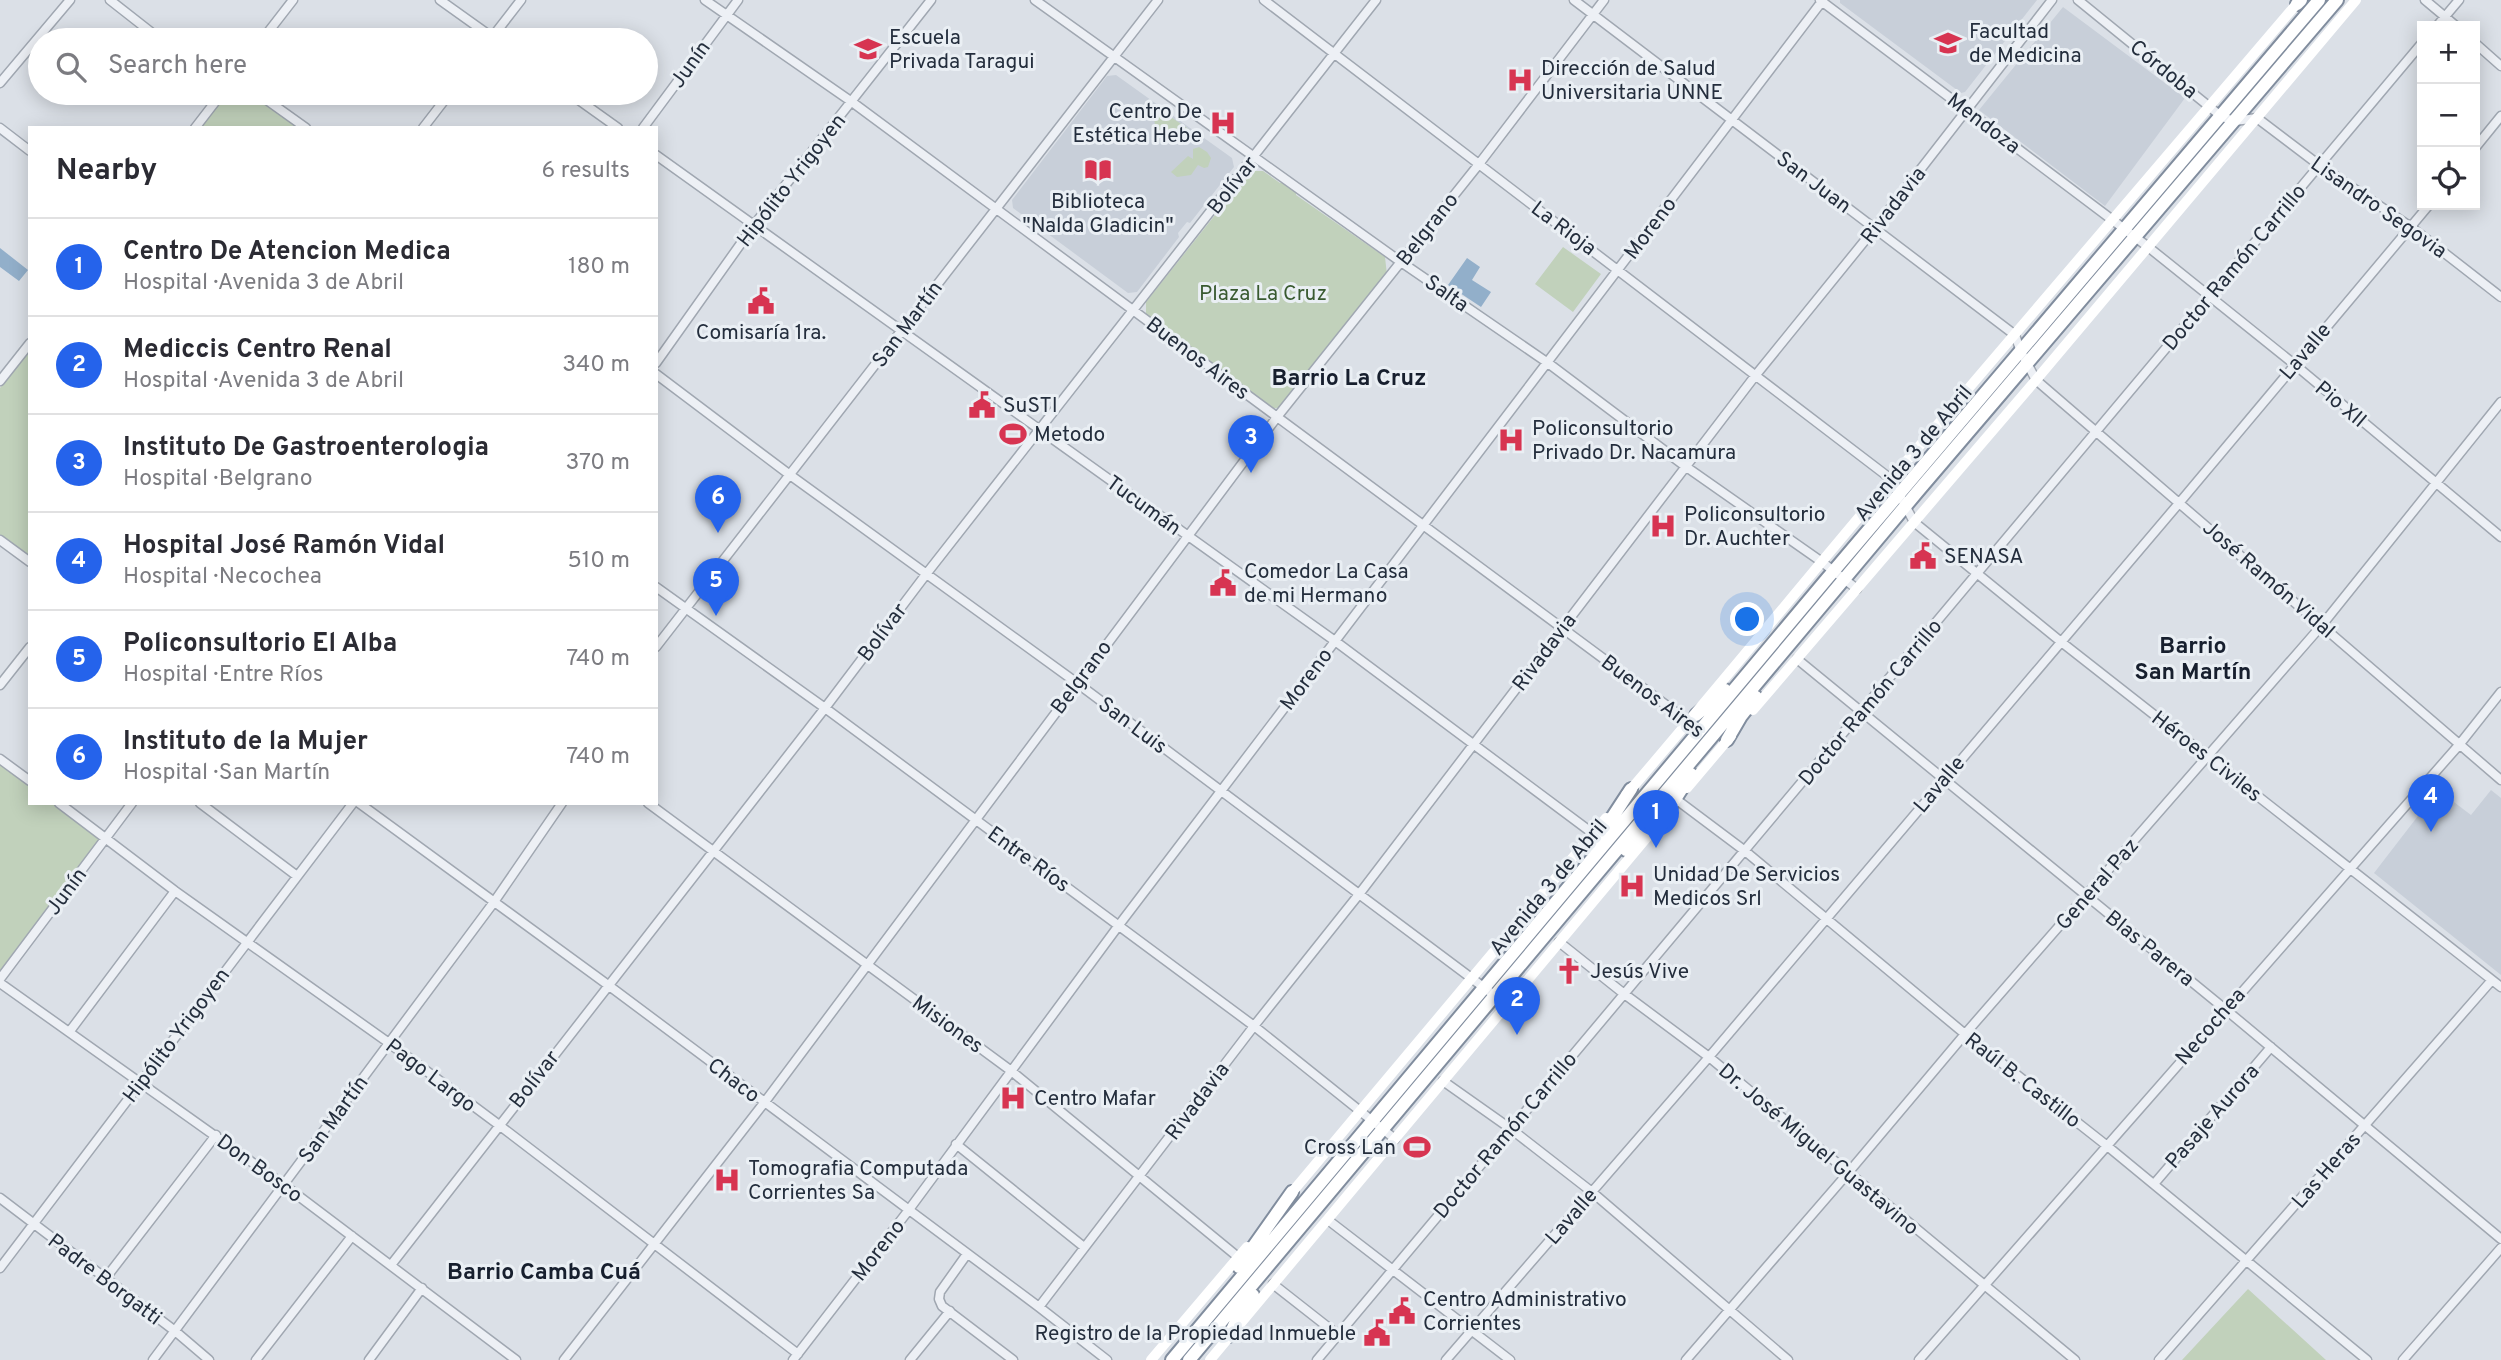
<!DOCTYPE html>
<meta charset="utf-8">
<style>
:root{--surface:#fff;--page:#f7f7f7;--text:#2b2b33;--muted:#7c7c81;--line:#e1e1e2;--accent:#2563eb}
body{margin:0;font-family:Overpass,sans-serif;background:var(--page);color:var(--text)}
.controls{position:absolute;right:21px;top:21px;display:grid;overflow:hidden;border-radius:0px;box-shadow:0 4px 18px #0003}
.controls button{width:63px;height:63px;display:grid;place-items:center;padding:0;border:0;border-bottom:2px solid var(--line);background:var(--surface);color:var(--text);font:35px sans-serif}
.you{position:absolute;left:1748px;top:620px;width:24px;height:24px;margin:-18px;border:5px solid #fff;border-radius:50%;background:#1a73e8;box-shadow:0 0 0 10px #1a73e833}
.badge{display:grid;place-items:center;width:46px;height:46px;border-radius:50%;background:var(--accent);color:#fff;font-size:23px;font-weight:700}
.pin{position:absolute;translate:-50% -58px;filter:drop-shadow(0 2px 4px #0008)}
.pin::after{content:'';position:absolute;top:37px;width:24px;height:21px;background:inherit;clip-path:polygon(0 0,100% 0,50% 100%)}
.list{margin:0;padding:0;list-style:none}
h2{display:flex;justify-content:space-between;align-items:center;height:91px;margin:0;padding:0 28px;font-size:30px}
h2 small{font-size:23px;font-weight:400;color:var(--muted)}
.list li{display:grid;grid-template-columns:46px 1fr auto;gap:21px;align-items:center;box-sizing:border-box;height:98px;padding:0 28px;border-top:2px solid var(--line)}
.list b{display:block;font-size:26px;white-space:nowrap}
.list p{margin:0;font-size:23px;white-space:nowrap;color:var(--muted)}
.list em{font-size:23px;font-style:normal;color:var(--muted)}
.icon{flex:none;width:38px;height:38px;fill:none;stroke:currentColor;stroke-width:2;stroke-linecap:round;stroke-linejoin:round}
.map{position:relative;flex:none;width:2501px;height:1360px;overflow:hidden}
.search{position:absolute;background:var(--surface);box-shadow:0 4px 18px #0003;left:28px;top:28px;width:630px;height:77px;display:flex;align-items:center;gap:18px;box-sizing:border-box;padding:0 24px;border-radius:38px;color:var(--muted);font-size:26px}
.panel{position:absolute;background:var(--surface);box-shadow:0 4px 18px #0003;left:28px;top:126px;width:630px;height:679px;border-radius:0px}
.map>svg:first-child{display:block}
.built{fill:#c8cfd9}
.green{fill:#c1d1bb}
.water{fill:#92afca}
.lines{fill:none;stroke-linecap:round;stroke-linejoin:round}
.minor-casing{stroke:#a0a7b1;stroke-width:11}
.trunk-casing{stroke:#818d9e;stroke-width:16}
.minor{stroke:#edf0f5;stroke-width:8}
.secondary{stroke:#fff;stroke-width:10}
.trunk{stroke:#fff;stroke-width:12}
.labels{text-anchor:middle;stroke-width:6;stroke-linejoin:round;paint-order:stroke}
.poi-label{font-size:21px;fill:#242e3d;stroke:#eaeff4;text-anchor:start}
.street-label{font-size:21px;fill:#242e3d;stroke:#eaeff4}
.park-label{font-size:21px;fill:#395a30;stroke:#eaeff4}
.neighbourhood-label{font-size:23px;font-weight:bold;fill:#171f2e;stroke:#eaeff4}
</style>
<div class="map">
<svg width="2501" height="1360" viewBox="0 0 2501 1360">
<rect width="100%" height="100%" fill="#dbe0e7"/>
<path class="built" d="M1840,0H2037L1965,92L1961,93L1840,3Z
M2063,7L2185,98L2105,206L1979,110Z
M1116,75L1232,158L1234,167L1190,223L1187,222L1178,233L1179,237L1137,292L1128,293L1013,208L1012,200L1107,76Z
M2438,790L2471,815L2491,790L2501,798V975L2374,873Z"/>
<path class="green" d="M227,93H249L298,128H200Z
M1162,111L1190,130V132L1181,135L1160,131L1155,125L1154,118L1158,112Z
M1199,147L1207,152L1211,158L1208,167L1204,168L1198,165L1191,175L1177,177L1171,172L1188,156L1193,159V149Z
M1250,171H1263L1280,183L1284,181L1296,190V195L1385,257L1387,275L1284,407L1269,409L1146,315V302Z
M1563,247L1601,274L1573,312L1535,284Z
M30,349V557L0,535V388Z
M0,762L30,784V803H54L101,839L0,975Z
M2248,1289L2326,1360H2182Z"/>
<path class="water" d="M0,248L28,270L19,281L0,267Z
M1467,258L1480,267L1472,280L1491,292L1481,307L1448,285Z"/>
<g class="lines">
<defs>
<path id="minor" d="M110,0L161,40
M440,0L496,40
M705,0L852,102L1693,725
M1035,0L1401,262L1548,363L1685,466L1822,562L1857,589
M1264,0L1891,479L1914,522L2060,641L2501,987
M1574,0L2015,335L2021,352L2036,380L2501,780
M1820,0L2147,246L2294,364L2501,537
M2078,0L2222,117L2235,121L2257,118L2319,165L2411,227L2501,297
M2425,0L2456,26
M2437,26L2459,0
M262,40L293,0
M490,40L521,0
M2475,43L2501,66
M0,83L70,0
M257,93L306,128
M569,93L618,128
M0,128L30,151
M195,128L222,93
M423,128L450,93
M643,128L738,0
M2475,148L2501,116
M656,155L1335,641L1595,835
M656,363L754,225L931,0
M656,374L790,475L1077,683L1506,1004
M0,381L30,343
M0,540L30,562
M656,587L825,708L1254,1026L1395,1139
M656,647L1158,0
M1797,659L2225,1009L2501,1239
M0,685L30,647
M0,759L30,781
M1677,800L1745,851L1965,1034L2106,1145L2367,1360
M59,803L175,891L389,1043L499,1125L798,1354
M200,803L297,876
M359,803L608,985L1039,1307L1107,1360
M648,803L1010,1070L1238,1257
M1559,942L1623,993L1709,1057L2075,1360
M0,979L132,803
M0,983L284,1185L516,1360
M70,1031L175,891
M1443,1081L1511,1129L1592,1192L1788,1360
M956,1144L1084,1247
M2154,1184L2271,1047
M0,1198L175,1331L209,1360
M1328,1220L1510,1360
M967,1254L940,1292L939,1299L942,1306L1013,1360
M391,1265L825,708L927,573L1376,0
M0,1268L353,803
M105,1279L216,1135
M1273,1284L1338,1335
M1039,1307L1254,1026L1360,893L1755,376L1875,228L2052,0
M153,1360L494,902L562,803
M256,1360L352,1236
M369,1360L422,1288
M564,1360L764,1103L1277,417L1479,164L1604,0
M793,1360L908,1211L1119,925L1823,0
M910,1360L950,1311
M1317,1360L2422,43
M1446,1360L1709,1057L2180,502L2429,205
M1686,1360L1848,1173L1965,1034L2322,625L2501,402
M1919,1360L2459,745L2501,692
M2159,1360L2492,980
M2403,1360L2501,1248"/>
<path id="trunk" d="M2297,4L2301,0
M1696,715L1725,690
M1727,740L1741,716L1756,697
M1591,850L1631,789
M1626,850L1665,815L1691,774
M1239,1267L1292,1192
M1229,1336L1243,1307L1253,1295
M1172,1360L1826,580L2319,0
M1189,1360L1918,491L2337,0"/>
</defs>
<use href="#minor" class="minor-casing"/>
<use href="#trunk" class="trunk-casing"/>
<use href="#minor" class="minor"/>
<path class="secondary" d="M1753,710L2036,380L2356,0
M1687,788L1731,736
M1626,795C1718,688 1807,578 1898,471C2031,313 2167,158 2300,0
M1288,1197L1606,818
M1151,1360L1247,1247
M1210,1360L1648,836"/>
<use href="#trunk" class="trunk"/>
</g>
<defs>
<symbol id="university-bare" viewBox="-9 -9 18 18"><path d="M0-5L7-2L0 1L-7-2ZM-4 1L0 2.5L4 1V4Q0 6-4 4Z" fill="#d73451" stroke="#eaeff4" stroke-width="2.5" paint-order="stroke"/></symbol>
<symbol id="school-bare" viewBox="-9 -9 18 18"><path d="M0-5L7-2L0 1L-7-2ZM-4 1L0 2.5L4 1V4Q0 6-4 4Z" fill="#d73451" stroke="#eaeff4" stroke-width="2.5" paint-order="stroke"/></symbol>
<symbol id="hospital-bare" viewBox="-9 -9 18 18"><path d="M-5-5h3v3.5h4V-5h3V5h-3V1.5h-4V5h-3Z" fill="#d73451" stroke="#eaeff4" stroke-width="2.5" paint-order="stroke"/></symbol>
<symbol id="library-bare" viewBox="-9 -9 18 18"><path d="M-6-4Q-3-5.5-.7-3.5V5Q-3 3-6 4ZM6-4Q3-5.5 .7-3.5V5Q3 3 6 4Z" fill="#d73451" stroke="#eaeff4" stroke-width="2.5" paint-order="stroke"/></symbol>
<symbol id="civic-bare" viewBox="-9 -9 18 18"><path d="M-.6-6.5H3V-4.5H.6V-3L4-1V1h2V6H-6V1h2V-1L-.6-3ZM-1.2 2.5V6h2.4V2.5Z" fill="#d73451" stroke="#eaeff4" stroke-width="2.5" paint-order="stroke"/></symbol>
<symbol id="stadium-bare" viewBox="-9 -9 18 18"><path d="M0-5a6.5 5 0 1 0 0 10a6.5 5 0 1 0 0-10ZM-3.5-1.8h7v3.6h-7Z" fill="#d73451" stroke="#eaeff4" stroke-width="2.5" paint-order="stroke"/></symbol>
<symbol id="church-bare" viewBox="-9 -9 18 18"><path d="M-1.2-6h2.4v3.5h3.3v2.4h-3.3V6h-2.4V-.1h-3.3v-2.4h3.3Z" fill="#d73451" stroke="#eaeff4" stroke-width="2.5" paint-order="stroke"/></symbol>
</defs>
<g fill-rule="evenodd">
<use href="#university-bare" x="1929" y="24" width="38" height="38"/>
<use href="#school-bare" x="849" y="30" width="38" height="38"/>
<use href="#hospital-bare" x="1501" y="61" width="38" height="38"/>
<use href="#hospital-bare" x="1204" y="104" width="38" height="38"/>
<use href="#library-bare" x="1079" y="151" width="38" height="38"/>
<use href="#civic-bare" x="742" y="282" width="38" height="38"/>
<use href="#civic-bare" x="963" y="386" width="38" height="38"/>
<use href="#stadium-bare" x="994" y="415" width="38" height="38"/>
<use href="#hospital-bare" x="1492" y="421" width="38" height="38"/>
<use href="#hospital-bare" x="1644" y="507" width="38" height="38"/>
<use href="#civic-bare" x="1904" y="537" width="38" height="38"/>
<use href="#civic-bare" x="1204" y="564" width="38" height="38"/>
<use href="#hospital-bare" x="1613" y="867" width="38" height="38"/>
<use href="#church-bare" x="1550" y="952" width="38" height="38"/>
<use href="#hospital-bare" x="994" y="1079" width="38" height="38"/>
<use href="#stadium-bare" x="1398" y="1128" width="38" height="38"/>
<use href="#hospital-bare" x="708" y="1161" width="38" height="38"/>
<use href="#civic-bare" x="1383" y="1292" width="38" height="38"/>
<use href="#civic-bare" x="1358" y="1314" width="38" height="38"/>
</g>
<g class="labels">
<g class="poi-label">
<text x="1969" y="38">Facultad<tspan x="1969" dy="24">de Medicina</tspan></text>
<text x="889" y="44">Escuela<tspan x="889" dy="24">Privada Taragui</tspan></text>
<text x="1541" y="75">Dirección de Salud<tspan x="1541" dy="24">Universitaria UNNE</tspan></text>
<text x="1202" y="118" text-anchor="end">Centro De<tspan x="1202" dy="24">Estética Hebe</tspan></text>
<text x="1098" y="208" text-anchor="middle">Biblioteca<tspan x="1098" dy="24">"Nalda Gladicin"</tspan></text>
<text x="761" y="339" text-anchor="middle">Comisaría 1ra.</text>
<text x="1003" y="412">SuSTI</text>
<text x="1532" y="435">Policonsultorio<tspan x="1532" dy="24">Privado Dr. Nacamura</tspan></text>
<text x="1034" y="441">Metodo</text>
<text x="1684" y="521">Policonsultorio<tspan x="1684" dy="24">Dr. Auchter</tspan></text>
<text x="1944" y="563">SENASA</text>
<text x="1244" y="578">Comedor La Casa<tspan x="1244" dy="24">de mi Hermano</tspan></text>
<text x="1653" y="881">Unidad De Servicios<tspan x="1653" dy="24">Medicos Srl</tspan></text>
<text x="1590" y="978">Jesús Vive</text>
<text x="1034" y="1105">Centro Mafar</text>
<text x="1396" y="1154" text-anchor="end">Cross Lan</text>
<text x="748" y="1175">Tomografia Computada<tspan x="748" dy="24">Corrientes Sa</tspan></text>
<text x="1423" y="1306">Centro Administrativo<tspan x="1423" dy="24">Corrientes</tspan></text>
<text x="1356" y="1340" text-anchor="end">Registro de la Propiedad Inmueble</text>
</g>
<g class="street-label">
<text transform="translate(690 64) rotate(-54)" y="7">Junín</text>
<text transform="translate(2164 69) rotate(39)" y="7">Córdoba</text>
<text transform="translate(1984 123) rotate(37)" y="7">Mendoza</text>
<text transform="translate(791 180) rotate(-52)" y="7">Hipólito Yrigoyen</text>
<text transform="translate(1814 182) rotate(37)" y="7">San Juan</text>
<text transform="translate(1232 185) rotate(-52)" y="7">Bolívar</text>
<text transform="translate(1893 205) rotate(-52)" y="7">Rivadavia</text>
<text transform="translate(2379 207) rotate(35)" y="7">Lisandro Segovia</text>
<text transform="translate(1564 228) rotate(37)" y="7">La Rioja</text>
<text transform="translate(1650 228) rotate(-53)" y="7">Moreno</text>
<text transform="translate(1427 229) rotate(-52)" y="7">Belgrano</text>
<text transform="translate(2234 267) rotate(-50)" y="7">Doctor Ramón Carrillo</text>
<text transform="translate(1447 293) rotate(35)" y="7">Salta</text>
<text transform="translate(907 324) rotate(-53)" y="7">San Martín</text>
<text transform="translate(2305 351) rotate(-50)" y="7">Lavalle</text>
<text transform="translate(1198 358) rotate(37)" y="7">Buenos Aires</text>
<text transform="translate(2341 404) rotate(40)" y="7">Pio XII</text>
<text transform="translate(1913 453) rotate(-50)" y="7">Avenida 3 de Abril</text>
<text transform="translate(1144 505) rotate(36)" y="7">Tucumán</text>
<text transform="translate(2269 579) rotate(41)" y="7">José Ramón Vidal</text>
<text transform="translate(882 632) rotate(-53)" y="7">Bolívar</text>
<text transform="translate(1544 652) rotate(-53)" y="7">Rivadavia</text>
<text transform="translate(1081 677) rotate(-53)" y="7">Belgrano</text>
<text transform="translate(1306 679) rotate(-53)" y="7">Moreno</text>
<text transform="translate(1653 696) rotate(37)" y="7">Buenos Aires</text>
<text transform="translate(1870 702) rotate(-50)" y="7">Doctor Ramón Carrillo</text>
<text transform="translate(1133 725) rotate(37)" y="7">San Luis</text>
<text transform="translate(2207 756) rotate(38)" y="7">Héroes Civiles</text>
<text transform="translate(1939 784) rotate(-50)" y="7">Lavalle</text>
<text transform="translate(1029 859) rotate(36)" y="7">Entre Ríos</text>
<text transform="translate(2097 884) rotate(-49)" y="7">General Paz</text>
<text transform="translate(1548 887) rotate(-50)" y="7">Avenida 3 de Abril</text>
<text transform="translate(66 891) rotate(-53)" y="7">Junín</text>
<text transform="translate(2150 948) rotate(39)" y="7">Blas Parera</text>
<text transform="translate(948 1024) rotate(36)" y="7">Misiones</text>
<text transform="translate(2210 1026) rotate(-49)" y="7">Necochea</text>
<text transform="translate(176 1035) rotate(-53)" y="7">Hipólito Yrigoyen</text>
<text transform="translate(431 1075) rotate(37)" y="7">Pago Largo</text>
<text transform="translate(534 1079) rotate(-52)" y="7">Bolívar</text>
<text transform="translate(734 1080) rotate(37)" y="7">Chaco</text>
<text transform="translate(2023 1080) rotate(38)" y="7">Raúl B. Castillo</text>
<text transform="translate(1197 1101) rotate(-53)" y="7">Rivadavia</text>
<text transform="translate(2212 1116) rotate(-49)" y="7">Pasaje Aurora</text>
<text transform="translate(333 1119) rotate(-54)" y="7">San Martín</text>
<text transform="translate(1505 1135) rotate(-50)" y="7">Doctor Ramón Carrillo</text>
<text transform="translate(1819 1149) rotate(40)" y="7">Dr. José Miguel Guastavino</text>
<text transform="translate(260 1168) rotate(36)" y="7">Don Bosco</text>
<text transform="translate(2326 1170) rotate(-49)" y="7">Las Heras</text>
<text transform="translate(1571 1216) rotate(-49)" y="7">Lavalle</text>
<text transform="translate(878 1250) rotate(-52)" y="7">Moreno</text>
<text transform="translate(105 1279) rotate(37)" y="7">Padre Borgatti</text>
</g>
<g class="park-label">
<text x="1263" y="300">Plaza La Cruz</text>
</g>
<g class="neighbourhood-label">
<text x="1349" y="385">Barrio La Cruz</text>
<text x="2193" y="653">Barrio<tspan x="2193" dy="26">San Martín</tspan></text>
<text x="544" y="1279">Barrio Camba Cuá</text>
</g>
</g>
</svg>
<div class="controls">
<button>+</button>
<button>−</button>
<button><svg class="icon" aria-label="locate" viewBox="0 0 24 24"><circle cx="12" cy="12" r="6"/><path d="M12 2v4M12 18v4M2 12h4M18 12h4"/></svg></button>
</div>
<div class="you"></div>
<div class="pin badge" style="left:1656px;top:848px">1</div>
<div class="pin badge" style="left:1517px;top:1035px">2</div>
<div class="pin badge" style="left:1251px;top:473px">3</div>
<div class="pin badge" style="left:2431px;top:832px">4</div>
<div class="pin badge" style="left:716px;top:616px">5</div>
<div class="pin badge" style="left:718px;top:533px">6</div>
<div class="search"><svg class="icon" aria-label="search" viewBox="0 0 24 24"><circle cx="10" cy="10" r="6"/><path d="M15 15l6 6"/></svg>Search here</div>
<section class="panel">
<h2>Nearby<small>6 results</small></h2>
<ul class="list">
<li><span class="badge">1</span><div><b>Centro De Atencion Medica</b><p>Hospital · Avenida 3 de Abril</p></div><em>180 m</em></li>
<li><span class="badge">2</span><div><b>Mediccis Centro Renal</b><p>Hospital · Avenida 3 de Abril</p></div><em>340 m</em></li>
<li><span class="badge">3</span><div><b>Instituto De Gastroenterologia</b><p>Hospital · Belgrano</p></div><em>370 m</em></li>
<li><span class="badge">4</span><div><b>Hospital José Ramón Vidal</b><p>Hospital · Necochea</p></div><em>510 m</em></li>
<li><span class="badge">5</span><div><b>Policonsultorio El Alba</b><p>Hospital · Entre Ríos</p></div><em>740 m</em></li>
<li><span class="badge">6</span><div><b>Instituto de la Mujer</b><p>Hospital · San Martín</p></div><em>740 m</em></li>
</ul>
</section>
</div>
